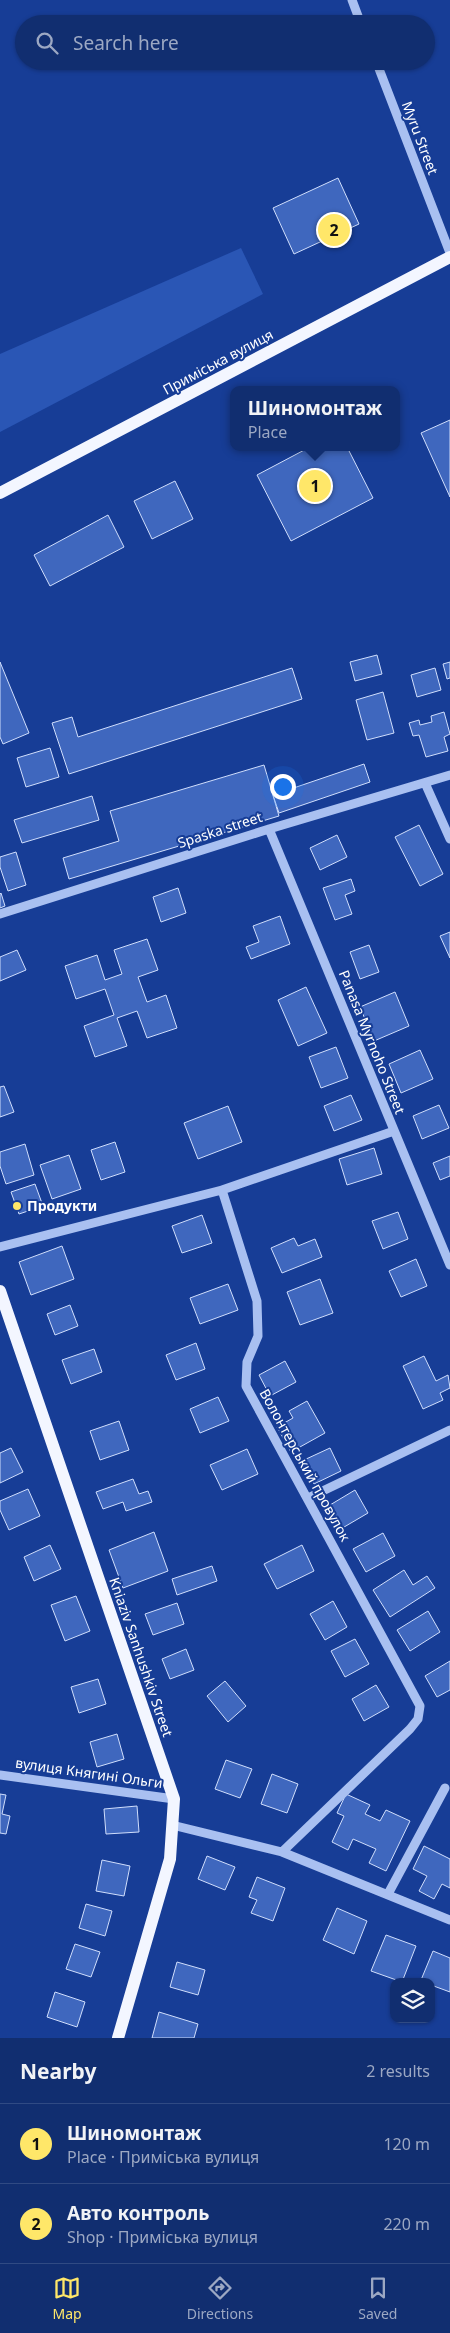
<!DOCTYPE html>
<meta charset="utf-8">
<style>
:root{--surface:#112e70;--page:#1e3a78;--text:#f1f3f6;--muted:#9ca8c3;--line:#304a83;--accent:#ffe769}
body{margin:0;font-family:"Noto Sans",sans-serif;background:var(--page);color:var(--text)}
.controls{position:absolute;right:15px;bottom:15px;display:grid;overflow:hidden;border-radius:10px;box-shadow:0 1px 4px #0004}
.controls button{width:45px;height:45px;display:grid;place-items:center;padding:0;border:0;border-bottom:1px solid var(--line);background:var(--surface);color:var(--text);font:25px sans-serif}
.you{position:absolute;left:282px;top:786px;width:18px;height:18px;margin:-12px;border:4px solid #fff;border-radius:50%;background:#1a73e8;box-shadow:0 0 0 8px #1a73e833}
.badge{display:grid;place-items:center;width:32px;height:32px;border-radius:50%;background:var(--accent);color:#111;font-size:16px;font-weight:700}
.pin{position:absolute;translate:-50% -50%;border:2px solid #fff;box-shadow:0 1px 5px #0006}
.popup{position:absolute;left:230px;top:386px;width:170px;height:65px;box-sizing:border-box;display:grid;place-content:center;border-radius:10px;background:var(--surface);filter:drop-shadow(0 1px 4px #0005);font-size:16px;white-space:nowrap;color:var(--muted)}
.popup b{font-size:19px;color:var(--text)}
.popup::after{content:'';position:absolute;left:50%;top:100%;margin-left:-10px;border:10px solid transparent;border-top-color:var(--surface)}
.list{margin:0;padding:0;list-style:none}
h2{display:flex;justify-content:space-between;align-items:center;height:65px;margin:0;padding:0 20px;font-size:21px}
h2 small{font-size:16px;font-weight:400;color:var(--muted)}
.list li{display:grid;grid-template-columns:32px 1fr auto;gap:15px;align-items:center;box-sizing:border-box;height:80px;padding:0 20px;border-top:1px solid var(--line)}
.list b{display:block;font-size:19px;white-space:nowrap}
.list p{margin:0;font-size:16px;white-space:nowrap;color:var(--muted)}
.list em{font-size:16px;font-style:normal;color:var(--muted)}
.icon{flex:none;width:28px;height:28px;fill:none;stroke:currentColor;stroke-width:2;stroke-linecap:round;stroke-linejoin:round}
.map{position:relative;flex:none;width:450px;height:2038px;overflow:hidden}
.search{position:absolute;background:var(--surface);box-shadow:0 1px 4px #0004;left:15px;right:15px;top:15px;height:55px;display:flex;align-items:center;gap:12px;box-sizing:border-box;padding:0 18px;border-radius:28px;color:var(--muted);font-size:19px}
.sheet{height:225px;background:var(--surface)}
nav{display:flex;justify-content:space-around;align-items:center;box-sizing:border-box;height:70px;border-top:1px solid var(--line);background:var(--surface);font-size:14px;color:var(--muted)}
nav a{display:grid;justify-items:center;gap:2px}
nav .on{color:var(--accent)}
.map>svg:first-child{display:block}
.green{fill:#2a56b5}
.building{fill:#3f67be;stroke:#d0defc}
.lines{fill:none;stroke-linecap:round;stroke-linejoin:round}
.minor{stroke:#a9c0f1;stroke-width:9}
.major{stroke:#f3f6ff;stroke-width:12}
.poi-dot{fill:#ffe769;stroke:#173d96;stroke-width:2}
.labels{text-anchor:middle;stroke-width:4;stroke-linejoin:round;paint-order:stroke}
.street-label{font-size:14px;fill:#fff;stroke:#173d96}
.poi-label{font-size:14px;font-weight:bold;fill:#fff;stroke:#173d96;text-anchor:start}
</style>
<div class="map">
<svg width="450" height="2038" viewBox="0 0 450 2038">
<rect width="100%" height="100%" fill="#173d96"/>
<path class="green" d="M241,248L263,294L0,432V354Z"/>
<path class="building" d="M338,178L359,224L294,254L273,208Z
M450,420V497L421,433Z
M310,447H347L373,498L291,541L257,475Z
M175,481L193,519L152,539L134,501Z
M108,515L124,547L50,586L34,555Z
M377,655L382,674L355,681L350,662Z
M0,662L29,733L3,744L0,737Z
M450,662V678L447,679L443,664Z
M292,668L302,699L69,774L52,723L72,717L78,737Z
M435,668L441,690L417,697L411,675Z
M383,692L394,733L367,740L356,700Z
M444,712L450,734L444,737L448,751L426,757L419,735L413,736L409,723L419,720L420,725L432,722L431,716Z
M50,748L59,777L26,787L17,758Z
M364,764L370,782L279,813L273,795Z
M264,765L279,816L69,879L63,858L119,841L110,811Z
M92,796L99,820L22,843L14,820Z
M419,825L443,874L420,886L395,837Z
M337,835L347,857L320,870L310,848Z
M16,852L26,885L8,891L0,867V857Z
M351,879L355,891L345,895L352,914L335,920L323,888Z
M178,888L186,913L161,922L153,897Z
M1,893L5,906L0,908V894Z
M280,916L290,944L251,959L246,947L259,942L253,926Z
M450,932V958L440,936Z
M147,939L158,970L138,977L147,1002L166,995L177,1028L147,1038L137,1011L117,1018L127,1046L95,1057L84,1026L114,1015L105,989L76,999L65,966L97,955L105,980L122,974L114,950Z
M369,945L379,972L360,979L350,952Z
M17,950L26,970L0,981V957Z
M306,987L327,1033L298,1046L278,1000Z
M395,992L409,1026L374,1041L360,1007Z
M336,1047L348,1078L321,1088L309,1057Z
M420,1050L433,1079L401,1093L389,1064Z
M4,1086L14,1112L0,1117V1087Z
M351,1095L362,1120L334,1131L324,1106Z
M439,1105L449,1128L422,1139L413,1116Z
M228,1106L242,1142L198,1159L184,1123Z
M115,1142L125,1172L101,1180L91,1150Z
M25,1144L34,1175L6,1184L0,1166V1152Z
M374,1148L382,1174L347,1185L339,1159Z
M69,1155L81,1189L52,1199L40,1165Z
M450,1156V1176L440,1180L433,1163Z
M35,1184L43,1206L19,1214L11,1192Z
M398,1212L408,1239L383,1249L372,1221Z
M202,1215L212,1243L182,1253L172,1226Z
M294,1238L298,1246L315,1239L322,1257L282,1273L271,1248Z
M62,1246L74,1279L31,1295L19,1262Z
M416,1259L427,1286L401,1297L389,1271Z
M320,1279L333,1313L300,1325L287,1292Z
M228,1284L238,1310L200,1324L190,1298Z
M70,1305L78,1326L55,1335L47,1314Z
M196,1343L205,1369L176,1380L166,1355Z
M94,1349L102,1372L71,1384L62,1360Z
M424,1356L436,1381L448,1375L450,1388L440,1393L443,1400L423,1409L403,1366Z
M285,1361L296,1382L270,1396L259,1375Z
M218,1397L229,1421L200,1433L190,1409Z
M307,1401L325,1433L291,1452L277,1427L293,1418L289,1411Z
M119,1421L129,1450L100,1460L90,1431Z
M11,1448L23,1472L0,1483V1453Z
M330,1448L341,1471L314,1484L304,1460Z
M247,1449L258,1474L222,1490L210,1465Z
M133,1479L139,1494L148,1491L152,1502L126,1511L123,1502L103,1509L96,1492Z
M28,1489L40,1516L9,1530L0,1510V1501Z
M355,1490L368,1513L339,1530L325,1508Z
M154,1532L168,1571L123,1588L109,1550Z
M383,1533L395,1556L366,1572L353,1549Z
M50,1545L61,1569L34,1581L24,1557Z
M302,1545L314,1571L277,1589L264,1564Z
M212,1566L217,1581L177,1595L172,1579Z
M404,1570L413,1585L427,1576L435,1588L390,1617L373,1590Z
M76,1596L90,1631L65,1641L51,1605Z
M333,1601L347,1627L325,1640L310,1614Z
M177,1603L184,1624L153,1635L145,1614Z
M428,1611L440,1632L410,1651L397,1630Z
M355,1639L369,1664L345,1677L331,1651Z
M186,1649L194,1670L170,1679L162,1659Z
M450,1661V1690L437,1697L425,1676Z
M98,1679L106,1704L79,1713L71,1687Z
M225,1681L246,1706L228,1722L207,1696Z
M376,1685L389,1707L364,1721L352,1699Z
M117,1734L124,1759L97,1767L90,1742Z
M226,1760L252,1769L240,1798L215,1789Z
M272,1774L298,1784L287,1813L261,1804Z
M0,1794L6,1795L2,1814L10,1816L6,1834L0,1833Z
M346,1794L370,1805L365,1814L380,1821L386,1810L410,1821L386,1871L369,1863L376,1849L353,1839L348,1850L332,1842L344,1816L337,1813Z
M137,1806L139,1832L106,1834L104,1809Z
M424,1846L450,1859V1888L442,1884L434,1899L419,1891L427,1876L413,1869Z
M207,1856L235,1867L225,1890L198,1879Z
M102,1860L130,1866L124,1896L96,1891Z
M257,1877L285,1888L273,1921L251,1913L257,1900L249,1897Z
M86,1904L112,1911L105,1936L79,1928Z
M337,1908L367,1921L354,1954L323,1940Z
M386,1935L416,1946L402,1982L371,1971Z
M75,1944L100,1952L91,1977L66,1969Z
M433,1951L450,1958V1992L431,1985V1982L421,1980Z
M177,1962L205,1970L198,1995L170,1987Z
M55,1992L85,2002L77,2027L47,2017Z
M159,2012L198,2024L194,2038H152Z"/>
<g class="lines">
<path class="minor" d="M352,0L361,24
M376,61L450,253
M425,783L450,839
M269,829L450,1265
M0,914L269,829L450,775
M222,1190L394,1131
M0,1247L222,1190L257,1301L258,1336L247,1362L246,1386L420,1706L418,1719L410,1729L282,1852
M308,1498L450,1430
M0,1775L174,1799
M172,1825L282,1852L450,1920
M388,1894L445,1788"/>
<path class="major" d="M0,493L450,257
M0,1291L174,1799L170,1859L118,2038"/>
</g>
<circle class="poi-dot" cx="17" cy="1206" r="5"/>
<g class="labels">
<g class="street-label">
<text transform="translate(420 138) rotate(69)" y="5">Myru Street</text>
<text transform="translate(218 362) rotate(-28)" y="5">Приміська вулиця</text>
<text transform="translate(220 830) rotate(-18)" y="5">Spaska street</text>
<text transform="translate(372 1042) rotate(68)" y="5">Panasa Myrnoho Street</text>
<text transform="translate(305 1465) rotate(61)" y="5">Волонтерський провулок</text>
<text transform="translate(141 1657) rotate(71)" y="5">Kniaziv Sanhushkiv Street</text>
<text transform="translate(89 1773) rotate(8)" y="5">вулиця Княгині Ольги</text>
</g>
<g class="poi-label">
<text x="27" y="1211">Продукти</text>
</g>
</g>
</svg>
<div class="controls">
<button><svg class="icon" aria-label="layers" viewBox="0 0 24 24"><path d="M12 4l9 5-9 5-9-5zM3 14l9 5 9-5"/></svg></button>
</div>
<div class="you"></div>
<div class="pin badge" style="left:315px;top:486px">1</div>
<div class="popup"><b>Шиномонтаж</b>Place</div>
<div class="pin badge" style="left:334px;top:230px">2</div>
<div class="search"><svg class="icon" aria-label="search" viewBox="0 0 24 24"><circle cx="10" cy="10" r="6"/><path d="M15 15l6 6"/></svg>Search here</div>
</div>
<section class="sheet">
<h2>Nearby<small>2 results</small></h2>
<ul class="list">
<li><span class="badge">1</span><div><b>Шиномонтаж</b><p>Place · Приміська вулиця</p></div><em>120 m</em></li>
<li><span class="badge">2</span><div><b>Авто контроль</b><p>Shop · Приміська вулиця</p></div><em>220 m</em></li>
</ul>
</section>
<nav>
<a class="on"><svg class="icon" aria-label="map" viewBox="0 0 24 24"><path d="M3 6l6-2 6 2 6-2v14l-6 2-6-2-6 2zM9 4v14M15 6v14"/></svg>Map</a>
<a><svg class="icon" aria-label="directions" viewBox="0 0 24 24"><path d="M12 3l9 9-9 9-9-9zM9 14v-3h6M13 9l2 2-2 2"/></svg>Directions</a>
<a><svg class="icon" aria-label="saved" viewBox="0 0 24 24"><path d="M7 4h10v16l-5-4-5 4z"/></svg>Saved</a>
</nav>
